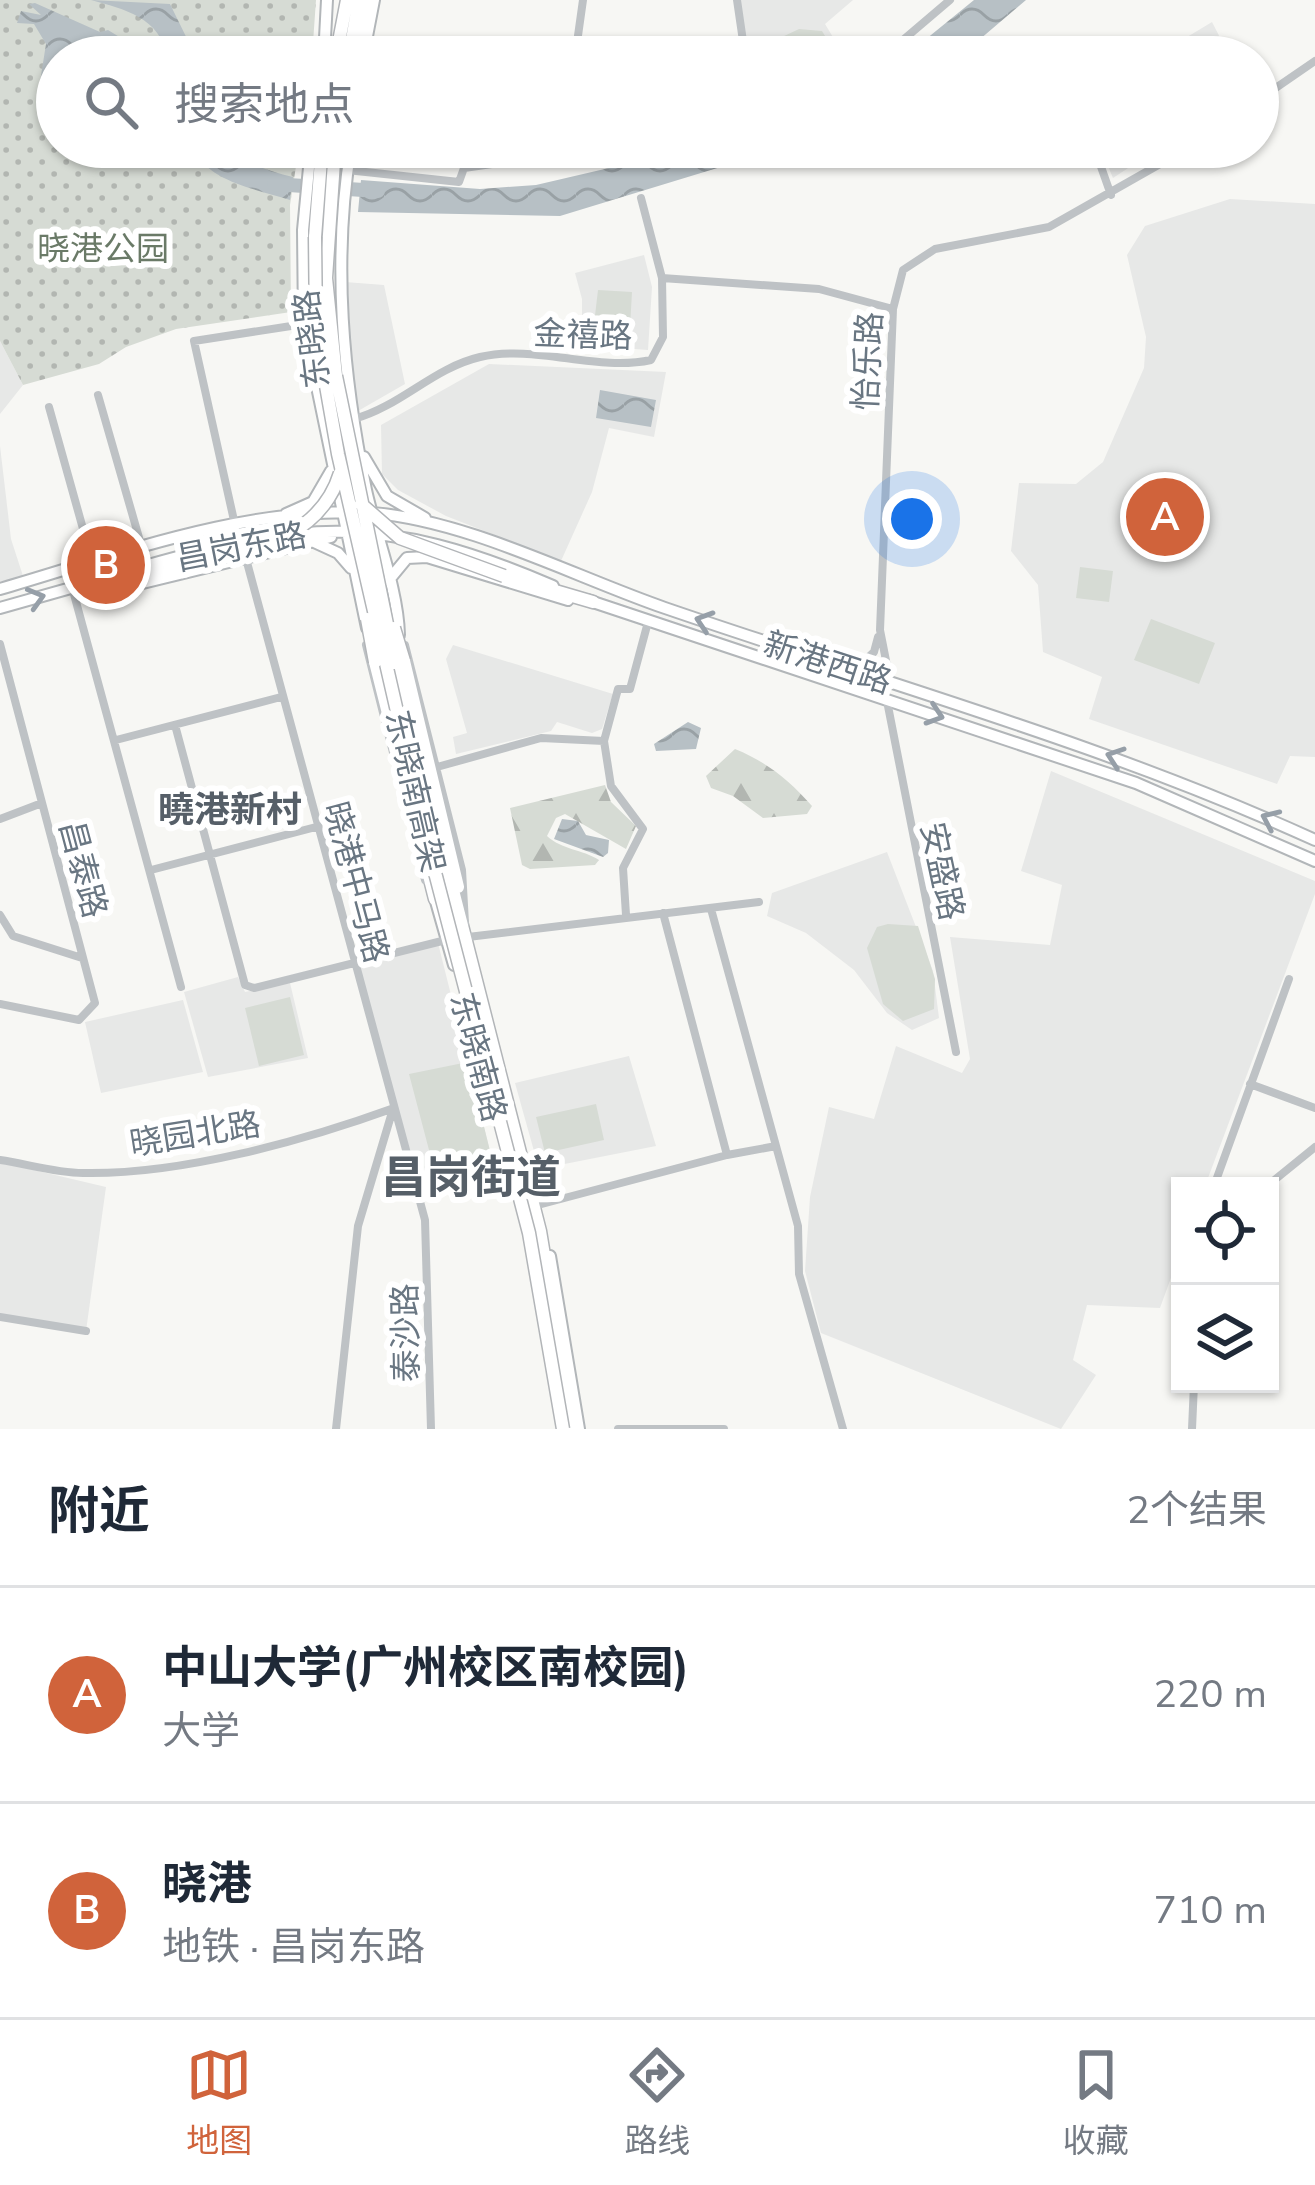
<!DOCTYPE html>
<html lang="zh">
<meta charset="utf-8">
<style>
:root{--surface:#fff;--page:#f6f6f7;--text:#1f2937;--muted:#747a83;--line:#e0e1e3;--accent:#d0633b}
body{margin:0;font-family:"Nunito Sans","Noto Sans SC",sans-serif;background:var(--page);color:var(--text)}
.controls{position:absolute;right:36px;bottom:36px;display:grid;overflow:hidden;border-radius:0px;box-shadow:0 3px 9px #0004}
.controls button{width:108px;height:108px;display:grid;place-items:center;padding:0;border:0;border-bottom:3px solid var(--line);background:var(--surface);color:var(--text);font:60px sans-serif}
.you{position:absolute;left:912px;top:519px;width:42px;height:42px;margin:-30px;border:9px solid #fff;border-radius:50%;background:#1a73e8;box-shadow:0 0 0 18px #1a73e833}
.badge{display:grid;place-items:center;width:78px;height:78px;border-radius:50%;background:var(--accent);color:#fff;font-size:39px;font-weight:700}
.pin{position:absolute;translate:-50% -50%;border:6px solid #fff;box-shadow:0 3px 12px #0006}
.list{margin:0;padding:0;list-style:none}
h2{display:flex;justify-content:space-between;align-items:center;height:156px;margin:0;padding:0 48px;font-size:51px}
h2 small{font-size:39px;font-weight:400;color:var(--muted)}
.list li{display:grid;grid-template-columns:78px 1fr auto;gap:36px;align-items:center;box-sizing:border-box;height:216px;padding:0 48px;border-top:3px solid var(--line)}
.list b{display:block;font-size:45px;white-space:nowrap}
.list p{margin:0;font-size:39px;white-space:nowrap;color:var(--muted)}
.list em{font-size:39px;font-style:normal;color:var(--muted)}
.icon{flex:none;width:66px;height:66px;fill:none;stroke:currentColor;stroke-width:2;stroke-linecap:round;stroke-linejoin:round}
.map{position:relative;flex:none;width:1315px;height:1429px;overflow:hidden}
.search{position:absolute;background:var(--surface);box-shadow:0 3px 9px #0004;left:36px;right:36px;top:36px;height:132px;display:flex;align-items:center;gap:30px;box-sizing:border-box;padding:0 42px;border-radius:66px;color:var(--muted);font-size:45px}
.sheet{height:588px;background:var(--surface)}
nav{display:flex;justify-content:space-around;align-items:center;box-sizing:border-box;height:168px;border-top:3px solid var(--line);background:var(--surface);font-size:33px;color:var(--muted)}
nav a{display:grid;justify-items:center;gap:6px}
nav .on{color:var(--accent)}
.map>svg:first-child{display:block}
.built{fill:#e7e8e7}
.grass{fill:url(#grass-dots)}
.forest{fill:url(#forest-firs)}
.garden{fill:#d6dbd4}
.water{fill:url(#water-waves)}
.lines{fill:none;stroke-linecap:round;stroke-linejoin:round}
.river{stroke:#b7c0c5;stroke-width:14}
.major-casing{stroke:#b2b6b9;stroke-width:14}
.highway-casing{stroke:#b2b5b8;stroke-width:15}
.minor{stroke:#bec2c5;stroke-width:8}
.major{stroke:#fff;stroke-width:10}
.highway{stroke:#fff;stroke-width:12}
.highway-bridge-casing{stroke:#b2b5b8;stroke-width:15;stroke-linecap:butt}
.highway-bridge{stroke:#fff;stroke-width:12}
.oneway{stroke:#969fa8}
.labels{text-anchor:middle;stroke-width:12;stroke-linejoin:round;paint-order:stroke}
.park-label{font-size:33px;fill:#6a7a67;stroke:#fff}
.street-label{font-size:33px;fill:#697682;stroke:#fff}
.neighbourhood-label{font-size:36px;font-weight:bold;fill:#565f68;stroke:#fff}
.district-label{font-size:45px;font-weight:bold;fill:#565f68;stroke:#fff}
</style>
<div class="map">
<svg width="1315" height="1429" viewBox="0 0 1315 1429">
<defs>
<pattern id="grass-dots" width="8" height="8" patternUnits="userSpaceOnUse" patternTransform="scale(3)"><rect width="8" height="8" fill="#d6dbd4"/><path d="M2 2h.1M6 6h.1" fill="none" stroke="#b2b6b1" stroke-width="1.8" stroke-linecap="round"/></pattern>
<pattern id="forest-firs" width="22" height="20" patternUnits="userSpaceOnUse" patternTransform="scale(3)"><rect width="22" height="20" fill="#d6dbd4"/><path d="M5 1l3.5 6h-7zM16 11l3.5 6h-7z" fill="#b2b6b1"/></pattern>
<pattern id="water-waves" width="16" height="10" patternUnits="userSpaceOnUse" patternTransform="scale(3)"><rect width="16" height="10" fill="#b7c0c5"/><path d="M0 5q4-4 8 0t8 0" fill="none" stroke="#99a1a5"/></pattern>
</defs>
<rect width="100%" height="100%" fill="#f7f7f4"/>
<path class="built" d="M740,0H853L825,24L845,57H735L745,45Z
M1212,22L1230,57H1154Z
M1100,147H1160L1113,178Z
M1230,199L1315,204V757L1290,756L1277,784L1089,719L1102,677L1043,652L1038,585L1011,551L1019,483L1076,484L1103,462L1144,368L1146,337L1127,255L1145,226Z
M644,255L652,287L648,350L582,345V299L575,273Z
M345,282L384,285L405,384L358,411L348,351Z
M0,341L23,385L0,414Z
M489,364L666,372L654,437L609,428L592,492L561,561L446,516L398,490L382,474L381,425Z
M0,446L11,539L23,576L0,582Z
M453,645L613,694L602,729L592,733L557,722L551,731L456,754L453,737L467,733L446,659Z
M1051,771L1315,881V894L1205,1186H1180V1253L1160,1308L1087,1305L1073,1360L1096,1375L1061,1429L821,1333L805,1271L810,1197L829,1107L874,1119L896,1046L962,1073L970,1059L950,937L1050,945L1062,885L1021,871Z
M887,852L933,971L939,1018L912,1030L887,1013L854,970L806,933L767,916L772,893Z
M438,943L491,1155L411,1173L354,965Z
M238,977L245,992L290,983L308,1058L208,1077L184,992Z
M183,1000L203,1072L101,1093L85,1022Z
M629,1056L656,1146L539,1169L515,1083Z
M0,1162L106,1187L86,1331L0,1317Z"/>
<path class="grass" d="M0,0H316L312,57H57V147H299L290,205L291,312L176,329L126,347L99,364L23,385L0,341Z"/>
<path class="forest" d="M735,749C767,762 789,780 812,806L807,814L763,818L733,796L711,788L706,776Z
M605,785L611,802L636,826L626,849L565,814L556,818L547,836C562,850 582,849 599,860L595,865L530,869L522,865L510,808Z"/>
<path class="garden" d="M799,29L822,31L838,57H740Z
M598,290L632,292L630,327L594,324Z
M1080,567L1113,571L1109,602L1076,598Z
M1151,619L1215,643L1199,684L1134,660Z
M888,924L918,926L935,979L934,1009L903,1021L883,1004L867,948L877,927Z
M290,997L304,1055L259,1066L245,1008Z
M468,1062L491,1155L434,1169L409,1074Z
M596,1104L604,1140L545,1153L536,1117Z"/>
<path class="water" d="M91,0L170,4L196,57H167C161,18 124,9 91,0Z
M974,0H1026L959,57H904Z
M35,3L100,32L108,30L139,49L137,56L57,57V99L39,88L46,44L34,24L17,23L21,11L41,15L29,4Z
M74,147H159L160,151L89,165L74,159Z
M190,147C226,147 256,170 293,177L290,200C253,188 211,183 190,147Z
M699,147H786L560,216L358,212L361,180L480,189L536,185Z
M600,390L656,400L651,427L596,418Z
M688,722L701,728L696,749L656,751L654,744Z
M562,819L578,821L586,835L609,840L608,853L603,857L554,839Z"/>
<g class="lines">
<path class="river" d="M274,184L378,191"/>
<defs>
<path id="major" d="M324,57L327,0
M363,57L374,0
M311,147L303,230L304,324L367,628
M351,147C332,261 343,377 366,490C376,536 398,589 399,635
M364,457L387,496L425,518
M286,514L313,502L331,471
M314,542L338,553L351,568
M124,572C301,520 381,512 553,586
M388,581L407,558L427,557L568,600
M75,588L114,590L331,537
M0,589C117,555 249,505 372,513C467,520 575,577 665,608C883,683 1105,744 1315,840
M587,600L1136,783L1315,861
M0,608L78,586
M433,891L454,965
M550,1256L579,1429"/>
<path id="highway" d="M336,57L347,0
M349,57L359,0
M357,57L366,8L372,0
M335,147L326,278L336,376
M315,237L322,147
M504,576L593,602
M72,587L186,565
M404,661L458,887
M375,662L435,899
M395,663L540,1231L573,1429"/>
</defs>
<use href="#major" class="major-casing"/>
<use href="#highway" class="highway-casing"/>
<path class="minor" d="M1058,49L1061,57
M575,57L583,0
M723,57L743,41L737,0
M883,57L950,0
M1258,100L1315,61
M1094,147L1111,195
M347,170L459,182L464,168L569,153L575,147
M641,198L662,278
M98,395L142,548
M49,407L92,561
M354,419C401,406 433,368 480,357C536,344 596,372 651,360L663,337L662,278L819,289L893,309
M235,525L194,341L304,324
M245,555L425,1220L431,1429
M72,587L181,987
M0,644L95,1003L79,1020L0,1004
M366,645L425,880
M405,645L462,870L465,923
M855,670L874,652L878,637
M890,681L880,630L893,309L903,270L935,249L1049,227L1190,147
M887,701L956,1052
M175,725L245,985L254,988L446,940
M116,740L281,697
M604,741L611,786L643,829L623,868L626,915
M437,767L541,738L604,741L618,689H630L648,622
M0,819L42,803
M151,870L316,827
M711,909L798,1226L799,1274L843,1429
M0,915L13,936L82,958
M468,937L759,902
M1250,1084L1315,1108
M727,1155L776,1146
M0,1160C27,1164 56,1173 83,1173C180,1175 303,1141 394,1108
M1214,1186L1289,979
M1267,1186L1315,1147
M538,1205L727,1155L663,913
M0,1317L86,1331
M336,1429L358,1226L393,1109
M618,1429H724
M1192,1429L1194,1384"/>
<use href="#major" class="major"/>
<use href="#highway" class="highway"/>
<defs>
<path id="highway-bridge" d="M315,237L316,329L338,454L426,838L529,1233L563,1429
M336,376L395,663
M361,504L400,538L504,576
M186,565C246,551 319,542 340,473
M367,619L375,662
M394,628L404,661"/>
</defs>
<use href="#highway-bridge" class="highway-bridge-casing"/>
<use href="#highway-bridge" class="highway-bridge"/>
</g>
<defs><path id="oneway-chevron" d="M-2-3.5L2.5 0L-2 3.5" fill="none" stroke-width="1.6" stroke-linecap="round" stroke-linejoin="round" transform="scale(3)"/></defs>
<g class="oneway">
<use href="#oneway-chevron" transform="translate(36 598) rotate(-16)"/>
<use href="#oneway-chevron" transform="translate(704 621) rotate(-162)"/>
<use href="#oneway-chevron" transform="translate(935 715) rotate(18)"/>
<use href="#oneway-chevron" transform="translate(1115 757) rotate(-161)"/>
<use href="#oneway-chevron" transform="translate(1270 819) rotate(-156)"/>
</g>
<g class="labels">
<g class="park-label">
<text x="103" y="260">晓港公园</text>
</g>
<g class="street-label">
<text transform="translate(583 334) rotate(2)" y="12">金禧路</text>
<text transform="translate(311 339) rotate(-97)" y="12">东晓路</text>
<text transform="translate(867 361) rotate(-87)" y="12">怡乐路</text>
<text transform="translate(241 546) rotate(-11)" y="12">昌岗东路</text>
<text transform="translate(828 662) rotate(18)" y="12">新港西路</text>
<text transform="translate(416 791) rotate(77)" y="12">东晓南高架</text>
<text transform="translate(84 869) rotate(75)" y="12">昌泰路</text>
<text transform="translate(943 871) rotate(78)" y="12">安盛路</text>
<text transform="translate(357 882) rotate(75)" y="12">晓港中马路</text>
<text transform="translate(479 1057) rotate(75)" y="12">东晓南路</text>
<text transform="translate(195 1133) rotate(-9)" y="12">晓园北路</text>
<text transform="translate(405 1333) rotate(-91)" y="12">泰沙路</text>
</g>
<g class="neighbourhood-label">
<text x="230" y="822">曉港新村</text>
</g>
<g class="district-label">
<text x="471" y="1193">昌岗街道</text>
</g>
</g>
</svg>
<div class="controls">
<button><svg class="icon" aria-label="locate" viewBox="0 0 24 24"><circle cx="12" cy="12" r="6"/><path d="M12 2v4M12 18v4M2 12h4M18 12h4"/></svg></button>
<button><svg class="icon" aria-label="layers" viewBox="0 0 24 24"><path d="M12 4l9 5-9 5-9-5zM3 14l9 5 9-5"/></svg></button>
</div>
<div class="you"></div>
<div class="pin badge" style="left:1165px;top:517px">A</div>
<div class="pin badge" style="left:106px;top:565px">B</div>
<div class="search"><svg class="icon" aria-label="search" viewBox="0 0 24 24"><circle cx="10" cy="10" r="6"/><path d="M15 15l6 6"/></svg>搜索地点</div>
</div>
<section class="sheet">
<h2>附近<small>2个结果</small></h2>
<ul class="list">
<li><span class="badge">A</span><div><b>中山大学(广州校区南校园)</b><p>大学</p></div><em>220 m</em></li>
<li><span class="badge">B</span><div><b>晓港</b><p>地铁 · 昌岗东路</p></div><em>710 m</em></li>
</ul>
</section>
<nav>
<a class="on"><svg class="icon" aria-label="map" viewBox="0 0 24 24"><path d="M3 6l6-2 6 2 6-2v14l-6 2-6-2-6 2zM9 4v14M15 6v14"/></svg>地图</a>
<a><svg class="icon" aria-label="directions" viewBox="0 0 24 24"><path d="M12 3l9 9-9 9-9-9zM9 14v-3h6M13 9l2 2-2 2"/></svg>路线</a>
<a><svg class="icon" aria-label="saved" viewBox="0 0 24 24"><path d="M7 4h10v16l-5-4-5 4z"/></svg>收藏</a>
</nav>
